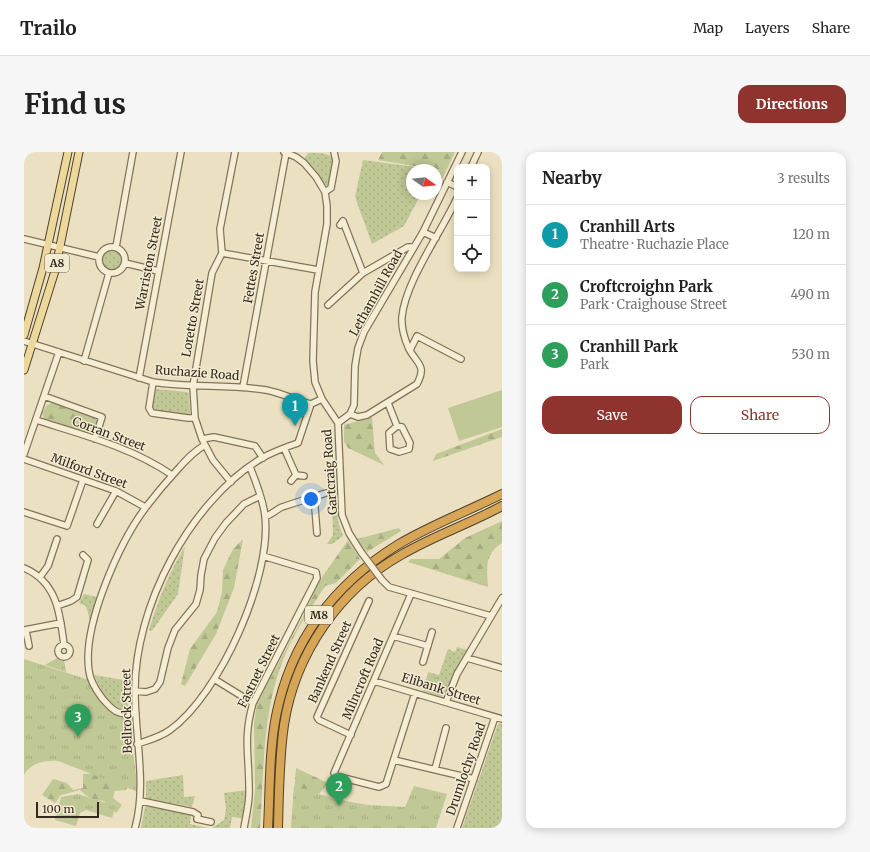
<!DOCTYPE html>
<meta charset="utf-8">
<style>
:root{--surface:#fff;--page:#f6f6f6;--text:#222;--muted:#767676;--line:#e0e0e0;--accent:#8f332e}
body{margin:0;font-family:Merriweather,serif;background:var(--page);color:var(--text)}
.controls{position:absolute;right:12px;top:12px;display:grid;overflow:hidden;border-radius:8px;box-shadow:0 2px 10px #0003}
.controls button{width:36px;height:36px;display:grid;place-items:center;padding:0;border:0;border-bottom:1px solid var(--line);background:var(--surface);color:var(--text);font:20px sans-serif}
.compass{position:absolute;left:382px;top:12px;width:36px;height:36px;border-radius:50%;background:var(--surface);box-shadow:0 2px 10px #0003;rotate:104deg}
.scale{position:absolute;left:12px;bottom:10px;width:63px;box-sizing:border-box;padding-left:4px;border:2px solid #342a1e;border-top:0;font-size:11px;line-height:14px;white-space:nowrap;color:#342a1e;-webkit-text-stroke:3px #f3ebd1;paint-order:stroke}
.you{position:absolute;left:287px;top:347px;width:14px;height:14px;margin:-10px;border:3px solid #fff;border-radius:50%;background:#1a73e8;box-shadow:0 0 0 6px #1a73e833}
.badge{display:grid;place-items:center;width:26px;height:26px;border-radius:50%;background:var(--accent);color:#fff;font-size:13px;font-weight:700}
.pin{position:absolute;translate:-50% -33px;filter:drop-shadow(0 1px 2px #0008)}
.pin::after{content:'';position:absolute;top:21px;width:14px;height:12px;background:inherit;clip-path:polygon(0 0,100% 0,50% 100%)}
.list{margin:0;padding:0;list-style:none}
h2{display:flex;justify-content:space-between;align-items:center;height:52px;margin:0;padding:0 16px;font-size:17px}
h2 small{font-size:13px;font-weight:400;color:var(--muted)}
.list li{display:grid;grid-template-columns:26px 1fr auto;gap:12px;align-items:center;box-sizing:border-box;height:60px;padding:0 16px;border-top:1px solid var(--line)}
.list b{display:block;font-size:15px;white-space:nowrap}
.list p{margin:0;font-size:13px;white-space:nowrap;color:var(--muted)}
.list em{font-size:13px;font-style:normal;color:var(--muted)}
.actions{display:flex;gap:8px;padding:12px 16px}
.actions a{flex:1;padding:9px 0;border:1px solid var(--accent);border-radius:12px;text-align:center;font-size:14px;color:var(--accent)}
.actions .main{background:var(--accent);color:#fff}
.icon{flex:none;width:22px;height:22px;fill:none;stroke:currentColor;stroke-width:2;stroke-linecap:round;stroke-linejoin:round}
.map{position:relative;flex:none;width:478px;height:676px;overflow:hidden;border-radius:12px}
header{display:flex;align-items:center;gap:24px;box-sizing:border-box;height:56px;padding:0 20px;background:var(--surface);border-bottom:1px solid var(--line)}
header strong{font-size:19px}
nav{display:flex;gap:22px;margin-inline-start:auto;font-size:14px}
.intro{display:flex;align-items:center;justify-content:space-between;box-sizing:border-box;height:96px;padding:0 24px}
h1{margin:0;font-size:28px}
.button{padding:10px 18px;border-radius:12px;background:var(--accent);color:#fff;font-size:14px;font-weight:700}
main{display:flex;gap:24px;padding:0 24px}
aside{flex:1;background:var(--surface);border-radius:12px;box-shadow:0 2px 10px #0003}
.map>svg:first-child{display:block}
.grass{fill:url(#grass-dots)}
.forest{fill:url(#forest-firs)}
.park{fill:url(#park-tufts)}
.pitch{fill:#c0c896}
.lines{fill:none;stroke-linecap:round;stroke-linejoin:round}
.minor-casing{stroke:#84735a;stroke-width:8}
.major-casing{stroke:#51412e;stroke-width:9}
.highway-casing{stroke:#51412e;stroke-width:10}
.minor{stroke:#f6eed4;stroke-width:5.5}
.major{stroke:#edd89b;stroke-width:7}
.highway{stroke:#d6a556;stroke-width:8}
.minor-bridge-casing{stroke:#84735a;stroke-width:8;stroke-linecap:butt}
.minor-bridge{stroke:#f6eed4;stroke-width:5.5}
.labels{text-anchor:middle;stroke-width:3;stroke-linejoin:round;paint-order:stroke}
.shield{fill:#f3ebd1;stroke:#6d6454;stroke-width:1}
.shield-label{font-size:11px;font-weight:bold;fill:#342a1e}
.street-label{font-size:12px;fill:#342a1e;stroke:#f3ebd1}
</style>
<header>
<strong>Trailo</strong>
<nav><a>Map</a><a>Layers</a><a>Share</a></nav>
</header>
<div class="intro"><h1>Find us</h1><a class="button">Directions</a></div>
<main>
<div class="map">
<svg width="478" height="676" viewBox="0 0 478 676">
<defs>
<pattern id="grass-dots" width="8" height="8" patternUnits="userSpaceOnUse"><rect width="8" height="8" fill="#c0c896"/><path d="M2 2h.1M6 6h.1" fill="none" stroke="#a6ac81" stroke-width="1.8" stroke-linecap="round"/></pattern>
<pattern id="forest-firs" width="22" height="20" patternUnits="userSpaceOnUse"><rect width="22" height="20" fill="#c0c896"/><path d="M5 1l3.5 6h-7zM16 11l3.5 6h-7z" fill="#a6ac81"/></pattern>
<pattern id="park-tufts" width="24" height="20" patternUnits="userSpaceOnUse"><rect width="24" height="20" fill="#c0c896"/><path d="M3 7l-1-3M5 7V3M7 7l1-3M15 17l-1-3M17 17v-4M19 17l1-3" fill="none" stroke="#a6ac81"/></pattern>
</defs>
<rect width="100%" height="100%" fill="#ebe1c2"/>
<path class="grass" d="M284,1C293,1 306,0 310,8L304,33H301L291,18L280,7Z
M339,8L422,19L412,39V18H388V42H397L380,74L348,92L331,45Z
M78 108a10 10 0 1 1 20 0a10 10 0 1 1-20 0Z
M132,237L163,240L165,242L166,261L164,264L130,259L127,255L129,238Z
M312,323L314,369L319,384L308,392H303L309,383L308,344L303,338Z
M161,394L154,442L128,479L125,478C134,448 145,421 161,394Z
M60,442L73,445L67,472L62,454L55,451Z
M433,495L443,498C437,510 426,538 418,545L399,539L404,520L415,523L424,497L431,500Z
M70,523L106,529L104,555L98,558C84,551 76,537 70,523Z
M478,571V676H438L474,572Z
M159,623L160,645L171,644L168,655L122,646V629Z
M223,638L218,666L208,665L206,676H188L200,668L202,657L200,641Z
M126,653L167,663L166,672L184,676H117L121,655Z"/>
<path class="forest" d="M358,0H431L422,19L354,8Z
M28,251L71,266L73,269L70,280L67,281L20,267L18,261L23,253Z
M348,265L351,301L360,313L324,296L320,290V273Z
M478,277V285L409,309L412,302Z
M478,369V391C460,402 463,417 464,435L384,410L387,407H415L441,386Z
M375,376L377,379L343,400L333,387Z
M219,387L210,436L192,482L161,534L157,532L166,497L193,460L198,440L199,418L209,397Z
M324,388L336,407L312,431L301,434C286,458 269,482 259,508C238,561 240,621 236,676H227L231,639L230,571L233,551L278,467L296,428Z
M272,616L304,631L267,676Z
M82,621L101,629L103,638L91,639L89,646L98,653L92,661L80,649C69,648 64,646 56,638L37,643L31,651L18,643L29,627L43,631L49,638L59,636V622Z"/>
<path class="park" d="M35,505L40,507L42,520L21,513Z
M0,507L65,528L96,563L105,567L114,640L34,609C21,608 6,611 0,623Z
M406,524L414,526L409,542L401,539Z
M270,634L311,647L344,653L381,655L390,634L423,642L412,676H267Z
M54,642L92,654L88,666L62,658L56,661L52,674L31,668L37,645Z"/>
<path class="pitch" d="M478,238V275L435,289L424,256Z"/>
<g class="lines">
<defs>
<path id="minor" d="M260,0L272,5L280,11L292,25L301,40L303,54V72L291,140L289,209L291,230L298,247L314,271L318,363L325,381L337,400
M447,15L454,0
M423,30L433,35
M301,40L307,36L312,9L310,0
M316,73L319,69L339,121
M399,80L412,86
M0,87L75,105
M75 108a13 13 0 1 1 26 0a13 13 0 1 1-26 0Z
M92,95L109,0
M198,101L294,118
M101,111L134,119
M304,153L339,121L384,95H390
M0,189L129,230C166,236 205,232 242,238C257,241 272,248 287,252L298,247
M386,198L393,184L437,207
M60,209L85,121
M115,226L157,0
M129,230L125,256L128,261L164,266H171
M219,235L262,1
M20,244L78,265L71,287
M364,251L373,274
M326,262L334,265L343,263L393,232C403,213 393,212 385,197C381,188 377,176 378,165C381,130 418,79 433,46
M12,268C59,283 107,295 148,323
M314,271L326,262L330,253L331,214L334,196L340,180L399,80L438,0
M373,274L378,275L386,291L385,297L375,300L366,297L365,281Z
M178,287L190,285L231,294L239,306
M260,296L272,323
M0,302L35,200
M0,307L92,339L121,355
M267,329L272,323L280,324
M207,330L189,308L178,287L171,266L169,234L188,121L198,101L196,77L211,0
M290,344L293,381
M0,360L43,374L59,328
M241,365C248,362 252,358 258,355C273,350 287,346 302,341
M73,372L92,339
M0,416C33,430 36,461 40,493
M16,425L24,414L33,387
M358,428L365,435L467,464
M387,442L310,621L312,624L355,635L362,632L391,541
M33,454L47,449L53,445L64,408L59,403
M0,478L37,471
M2,479L5,494
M369,484L404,494
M34 499a6 6 0 1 1 12 0a6 6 0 1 1-12 0Z
M443,506L478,516
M399,510L408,480
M190,527L229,551
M350,529L478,567
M111,539L122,540L131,537L136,530L144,496L151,478L172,452L176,438L177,423L180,407L191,386L202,371L220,352L236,344
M422,550L433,522L478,446
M112,561C94,564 89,559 78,546C72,538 66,529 65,519C58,474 95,391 122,355C132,342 143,329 154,317C162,308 170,299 181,293
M327,583L295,568L293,565L345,449
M113,592C125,588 137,585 146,578C196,542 248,425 241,364C239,347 232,330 226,315
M370,608L450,627
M411,617L422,576
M117,649L169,660L174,663L173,667L187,670
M111,676C123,634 111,584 111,540C110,456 165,350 238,306C249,300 262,295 274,291L287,252
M220,676C222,663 226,650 225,636C225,602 219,586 229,551L293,426L292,420L239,404
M433,676L471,565"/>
<path id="major" d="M0,183L19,116L44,0
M0,218L31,119L55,0"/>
<path id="highway" d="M244,676C246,639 245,601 252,564C267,489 310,432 375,392C407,373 444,359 478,342
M254,676C255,642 255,607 260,573C271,502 315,438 377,403C409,384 445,372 478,354"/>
</defs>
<use href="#minor" class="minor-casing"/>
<use href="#major" class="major-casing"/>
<use href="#highway" class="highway-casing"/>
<use href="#minor" class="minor"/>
<use href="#major" class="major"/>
<use href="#highway" class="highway"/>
<defs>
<path id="minor-bridge" d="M337,400L358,428"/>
</defs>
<use href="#minor-bridge" class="minor-bridge-casing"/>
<use href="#minor-bridge" class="minor-bridge"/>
</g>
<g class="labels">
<g class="shield">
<rect x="21" y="102" width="24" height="18" rx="3"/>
<rect x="281" y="454" width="28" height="18" rx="3"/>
</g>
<g class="shield-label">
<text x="33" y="115">A8</text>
<text x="295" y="467">M8</text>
</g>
<g class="street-label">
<text transform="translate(125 111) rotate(-79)" y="4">Warriston Street</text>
<text transform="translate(230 116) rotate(-80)" y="4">Fettes Street</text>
<text transform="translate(352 141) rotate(-61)" y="4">Lethamhill Road</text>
<text transform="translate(169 166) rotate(-80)" y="4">Loretto Street</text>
<text transform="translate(173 221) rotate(4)" y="4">Ruchazie Road</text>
<text transform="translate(85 282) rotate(20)" y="4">Corran Street</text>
<text transform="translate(65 319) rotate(20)" y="4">Milford Street</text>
<text transform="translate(306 320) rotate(-94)" y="4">Gartcraig Road</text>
<text transform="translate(306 510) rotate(-66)" y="4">Bankend Street</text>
<text transform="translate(235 519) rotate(-64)" y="4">Fastnet Street</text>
<text transform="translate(339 527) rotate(-67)" y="4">Milncroft Road</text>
<text transform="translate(417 537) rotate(17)" y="4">Elibank Street</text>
<text transform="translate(103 559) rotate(-91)" y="4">Bellrock Street</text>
<text transform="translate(442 617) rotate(-71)" y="4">Drumlochy Road</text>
</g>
</g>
</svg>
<div class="controls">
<button>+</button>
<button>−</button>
<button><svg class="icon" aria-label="locate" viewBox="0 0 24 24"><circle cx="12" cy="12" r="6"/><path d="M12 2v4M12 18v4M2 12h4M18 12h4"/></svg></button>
</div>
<svg class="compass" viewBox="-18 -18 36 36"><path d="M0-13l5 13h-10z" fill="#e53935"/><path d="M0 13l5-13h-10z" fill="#767676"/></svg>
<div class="scale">100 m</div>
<div class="you"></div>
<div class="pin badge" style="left:271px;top:274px;background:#0f9aa8">1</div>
<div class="pin badge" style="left:315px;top:654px;background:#2e9e5b">2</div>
<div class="pin badge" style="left:54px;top:585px;background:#2e9e5b">3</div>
</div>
<aside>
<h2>Nearby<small>3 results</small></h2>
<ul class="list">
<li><span class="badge" style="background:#0f9aa8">1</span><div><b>Cranhill Arts</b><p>Theatre · Ruchazie Place</p></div><em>120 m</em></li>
<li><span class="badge" style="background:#2e9e5b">2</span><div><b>Croftcroighn Park</b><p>Park · Craighouse Street</p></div><em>490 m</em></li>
<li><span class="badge" style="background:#2e9e5b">3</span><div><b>Cranhill Park</b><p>Park</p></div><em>530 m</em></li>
</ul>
<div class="actions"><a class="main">Save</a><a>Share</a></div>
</aside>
</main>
